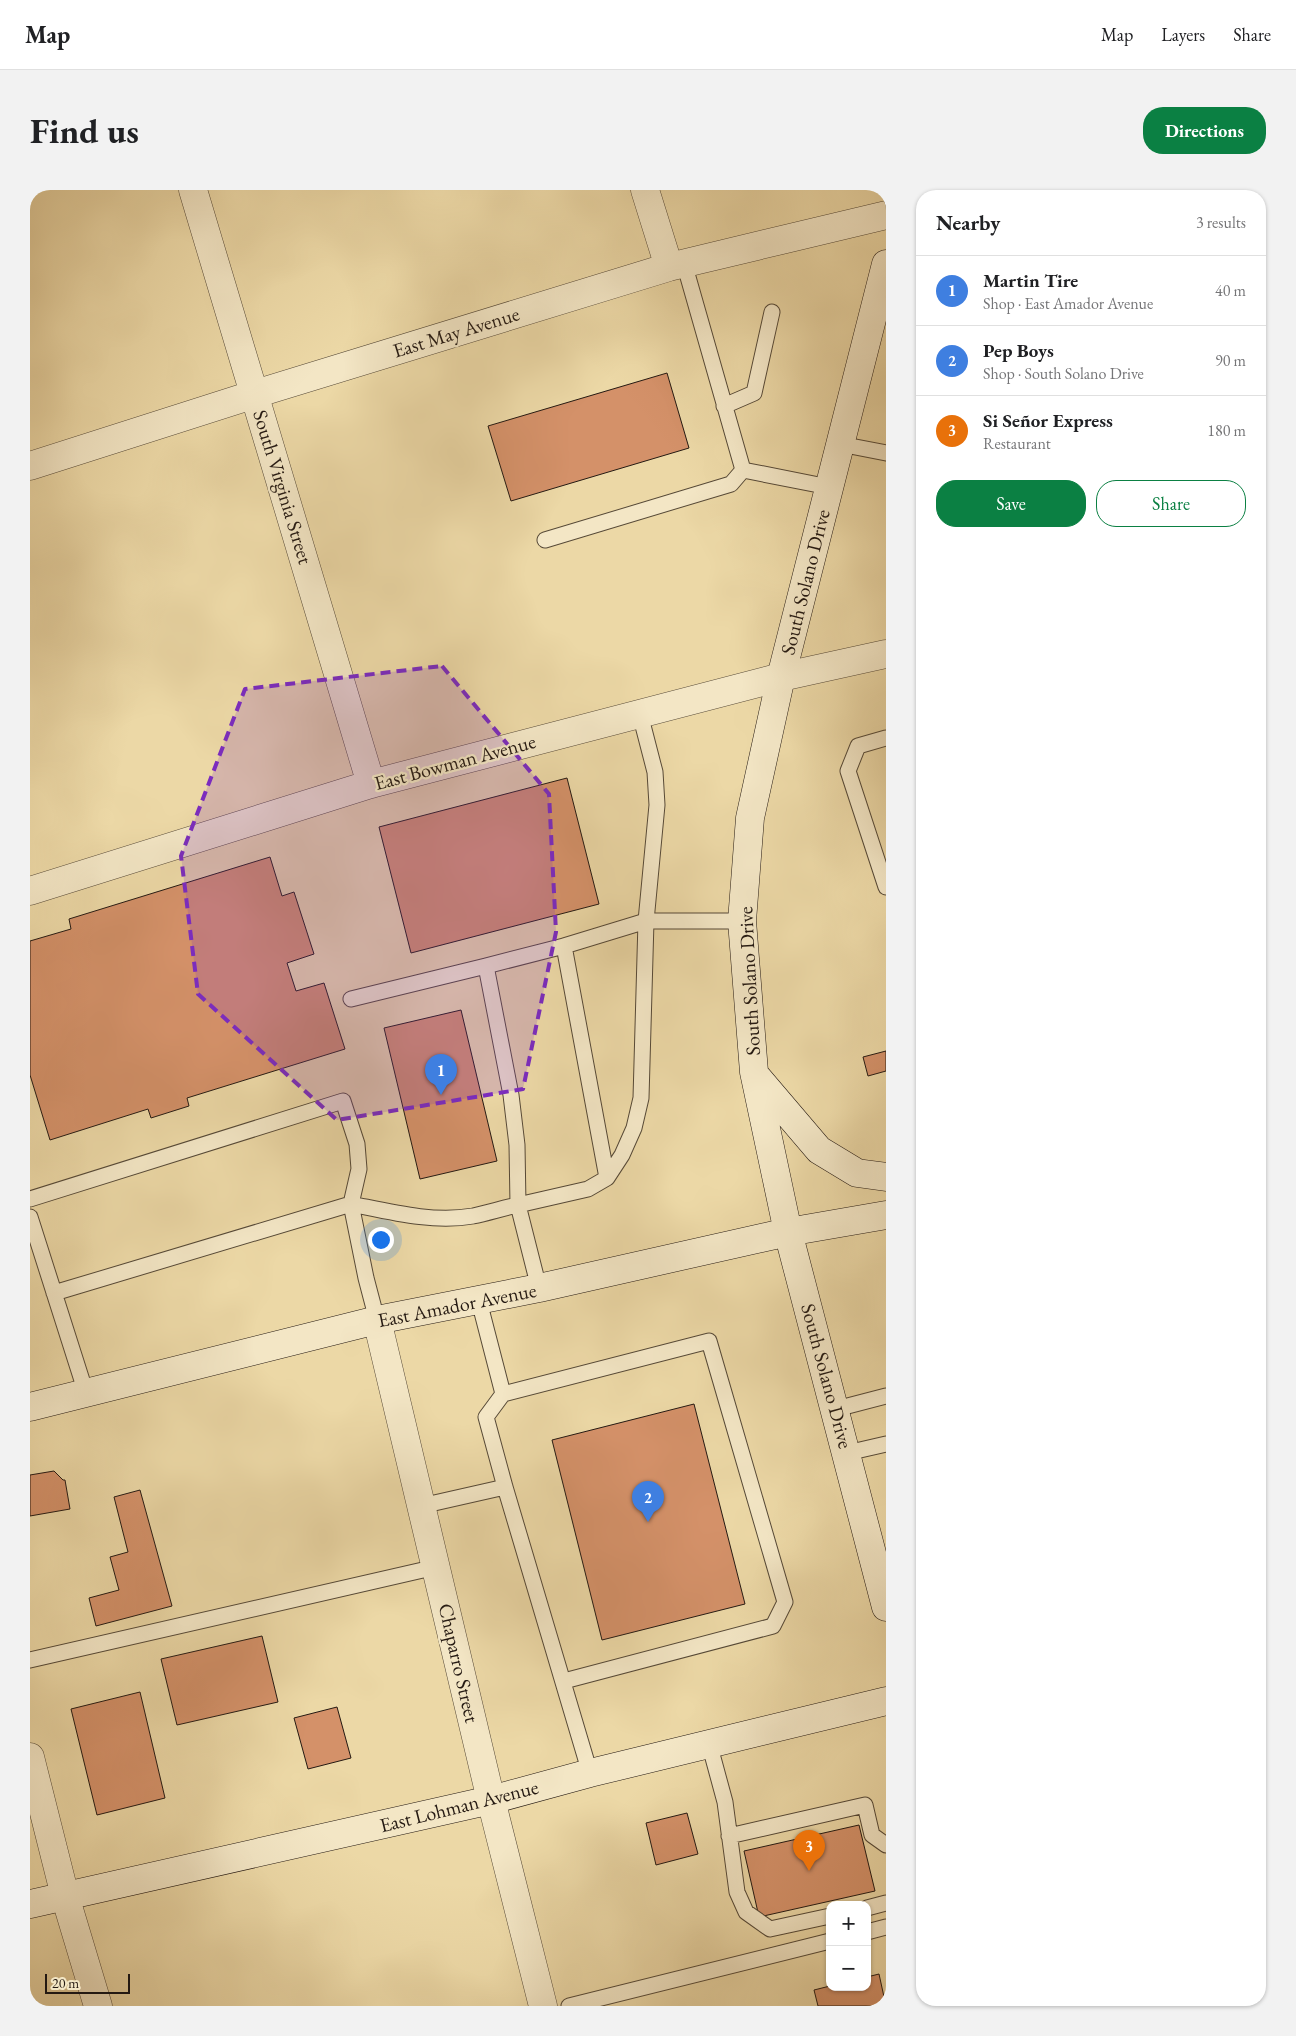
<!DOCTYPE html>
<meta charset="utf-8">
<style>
:root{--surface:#fff;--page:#f2f2f2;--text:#202124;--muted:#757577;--line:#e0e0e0;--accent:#0b8043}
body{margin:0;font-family:"EB Garamond",serif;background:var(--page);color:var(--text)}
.controls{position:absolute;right:15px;bottom:15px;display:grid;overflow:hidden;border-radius:10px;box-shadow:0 1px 4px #0004}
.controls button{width:45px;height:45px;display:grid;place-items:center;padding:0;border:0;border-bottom:1px solid var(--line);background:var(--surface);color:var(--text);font:25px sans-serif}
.scale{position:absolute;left:15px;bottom:12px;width:85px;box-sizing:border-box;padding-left:5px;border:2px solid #241912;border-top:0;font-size:14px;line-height:18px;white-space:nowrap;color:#241912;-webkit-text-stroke:4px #f3e6c5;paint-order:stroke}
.you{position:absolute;left:350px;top:1049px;width:18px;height:18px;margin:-12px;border:4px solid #fff;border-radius:50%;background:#1a73e8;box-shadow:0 0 0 8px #1a73e833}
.badge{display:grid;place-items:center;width:32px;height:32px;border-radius:50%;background:var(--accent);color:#fff;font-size:16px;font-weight:700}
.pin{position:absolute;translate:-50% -41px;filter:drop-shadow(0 1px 2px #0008)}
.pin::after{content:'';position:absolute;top:26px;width:18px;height:15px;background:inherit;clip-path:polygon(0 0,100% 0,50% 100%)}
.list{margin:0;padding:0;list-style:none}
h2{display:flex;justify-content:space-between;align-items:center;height:65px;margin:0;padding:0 20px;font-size:21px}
h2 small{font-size:16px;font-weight:400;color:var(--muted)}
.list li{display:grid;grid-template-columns:32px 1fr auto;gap:15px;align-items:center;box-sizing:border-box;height:70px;padding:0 20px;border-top:1px solid var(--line)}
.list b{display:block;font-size:19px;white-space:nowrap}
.list p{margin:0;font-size:16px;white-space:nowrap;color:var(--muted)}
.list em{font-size:16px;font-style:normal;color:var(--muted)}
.actions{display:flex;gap:10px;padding:15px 20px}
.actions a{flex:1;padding:11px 0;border:1px solid var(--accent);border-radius:20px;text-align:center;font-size:18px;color:var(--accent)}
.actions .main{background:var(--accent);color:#fff}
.map{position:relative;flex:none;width:856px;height:1816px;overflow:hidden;border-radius:20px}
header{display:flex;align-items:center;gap:30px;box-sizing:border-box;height:70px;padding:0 25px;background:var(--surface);border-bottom:1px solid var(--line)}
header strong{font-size:24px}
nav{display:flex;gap:28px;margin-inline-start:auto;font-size:18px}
.intro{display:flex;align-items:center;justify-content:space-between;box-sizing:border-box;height:120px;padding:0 30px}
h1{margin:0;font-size:35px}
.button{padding:12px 22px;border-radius:20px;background:var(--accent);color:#fff;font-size:18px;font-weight:700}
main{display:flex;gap:30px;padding:0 30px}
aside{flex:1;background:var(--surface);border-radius:20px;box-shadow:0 1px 4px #0004}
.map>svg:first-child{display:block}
.building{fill:#d49169;stroke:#241912}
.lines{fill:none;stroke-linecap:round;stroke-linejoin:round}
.service-casing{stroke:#564937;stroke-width:17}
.minor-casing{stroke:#564937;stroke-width:29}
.secondary-casing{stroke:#241912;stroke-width:29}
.service{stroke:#f3e6c5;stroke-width:15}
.minor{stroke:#f3e6c5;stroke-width:28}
.secondary{stroke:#f3e6c5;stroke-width:28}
.marked{fill:#7b2cbf;fill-opacity:0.2;stroke:#7b2cbf;stroke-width:4;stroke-dasharray:10 6;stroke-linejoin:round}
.labels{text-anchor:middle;stroke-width:4.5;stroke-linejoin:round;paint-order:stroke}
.street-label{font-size:20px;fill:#241912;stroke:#f3e6c5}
</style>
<header>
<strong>Map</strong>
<nav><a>Map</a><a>Layers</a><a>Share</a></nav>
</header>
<div class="intro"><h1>Find us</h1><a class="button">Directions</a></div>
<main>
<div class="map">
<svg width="856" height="1816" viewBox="0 0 856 1816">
<rect width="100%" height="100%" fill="#ecd8a6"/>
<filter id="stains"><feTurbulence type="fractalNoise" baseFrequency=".004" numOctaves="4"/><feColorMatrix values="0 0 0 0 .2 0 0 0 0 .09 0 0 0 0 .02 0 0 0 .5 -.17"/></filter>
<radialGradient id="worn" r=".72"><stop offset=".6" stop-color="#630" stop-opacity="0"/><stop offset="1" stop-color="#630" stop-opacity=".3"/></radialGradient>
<path class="building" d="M637,183L659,258L481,311L458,236Z
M537,588L569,714L381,763L349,637Z
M240,667L252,706L264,702L284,764L257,773L266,801L294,793L315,859L157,908L159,916L121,928L118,919L20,950L0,885V751L41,739L39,729Z
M431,820L467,971L390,989L354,838Z
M856,861V881L838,886L833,867Z
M664,1214L715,1414L572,1450L522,1250Z
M24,1281L33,1290H35L40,1319L0,1326V1285Z
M110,1300L142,1416L66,1436L59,1408L89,1400L80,1367L98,1362L84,1307Z
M232,1446L248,1512L147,1535L131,1469Z
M110,1502L135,1608L67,1625L41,1519Z
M307,1517L321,1568L278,1579L264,1528Z
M657,1623L668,1664L626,1675L616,1633Z
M829,1635L845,1701L729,1727L714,1661Z
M849,1784L856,1816H788L784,1800L800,1796L837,1797V1787Z"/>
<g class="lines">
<defs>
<path id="service" d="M654,73L713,280L799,297
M694,216L724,203L742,122
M810,254L856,263
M515,350L701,294L713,280
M610,524L625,582L627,615L616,731H712
M856,548L828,556L818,581L856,697
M534,756L616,731L611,908L604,938L592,965L577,988L558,999L488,1015L487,955L481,905L456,776L534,756L577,988
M321,809L456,776
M0,1009L313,911L327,954L329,979L321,1014C361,1022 403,1033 443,1026C458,1023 473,1018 488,1015L509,1098
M0,1027L56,1203
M24,1103L321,1014L336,1088L347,1130
M449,1111L473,1204L456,1227L475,1297L560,1583
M473,1204L679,1151L755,1412L743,1436L534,1491
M806,1219L856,1206
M817,1263L856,1254
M391,1316L475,1297
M0,1470L406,1377
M679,1553L695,1612L707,1702L716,1722L740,1739L800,1726
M699,1646L835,1615L842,1645L856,1655
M837,1718L856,1713
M837,1742L856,1737
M539,1816L800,1751"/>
<path id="minor" d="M163,0L341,594
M615,0L639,77
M0,276L225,204L639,77L856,25
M0,701L341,594L751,487L856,464
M347,1130L461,1610L513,1816
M0,1567L35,1706L68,1816"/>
<path id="secondary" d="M856,74L751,487L720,628L712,731L724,882L758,1042L856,1417
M726,886L789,960L827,983L856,987
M0,1217L347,1130L509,1098L758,1042L856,1025
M0,1714L461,1610L560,1583L856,1511"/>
</defs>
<use href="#service" class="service-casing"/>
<use href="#minor" class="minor-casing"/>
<use href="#secondary" class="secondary-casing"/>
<use href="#service" class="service"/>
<use href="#minor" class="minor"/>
<use href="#secondary" class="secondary"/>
</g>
<path class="marked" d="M412,476L519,604L526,742L493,899L307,930L168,804L151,666L215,499Z"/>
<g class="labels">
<g class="street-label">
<text transform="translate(426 142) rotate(-17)" y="7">East May Avenue</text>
<text transform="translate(253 297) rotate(73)" y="7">South Virginia Street</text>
<text transform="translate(775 392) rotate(-76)" y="7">South Solano Drive</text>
<text transform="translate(425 572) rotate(-15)" y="7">East Bowman Avenue</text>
<text transform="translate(719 791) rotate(-93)" y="7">South Solano Drive</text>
<text transform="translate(427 1115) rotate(-11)" y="7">East Amador Avenue</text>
<text transform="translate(797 1186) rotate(75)" y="7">South Solano Drive</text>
<text transform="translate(429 1473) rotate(77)" y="7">Chaparro Street</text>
<text transform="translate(429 1616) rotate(-14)" y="7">East Lohman Avenue</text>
</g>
</g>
<rect width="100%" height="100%" filter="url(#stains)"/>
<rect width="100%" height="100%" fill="url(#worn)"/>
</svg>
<div class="controls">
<button>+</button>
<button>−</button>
</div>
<div class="scale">20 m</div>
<div class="you"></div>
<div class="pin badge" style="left:411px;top:905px;background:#3f7fe0">1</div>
<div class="pin badge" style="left:618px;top:1332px;background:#3f7fe0">2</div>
<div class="pin badge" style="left:779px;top:1681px;background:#e8710a">3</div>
</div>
<aside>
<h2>Nearby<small>3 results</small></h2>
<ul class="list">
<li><span class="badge" style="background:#3f7fe0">1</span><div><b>Martin Tire</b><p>Shop · East Amador Avenue</p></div><em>40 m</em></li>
<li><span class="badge" style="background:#3f7fe0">2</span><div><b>Pep Boys</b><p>Shop · South Solano Drive</p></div><em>90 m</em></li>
<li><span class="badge" style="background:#e8710a">3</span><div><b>Si Señor Express</b><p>Restaurant</p></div><em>180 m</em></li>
</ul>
<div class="actions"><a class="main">Save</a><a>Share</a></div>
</aside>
</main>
